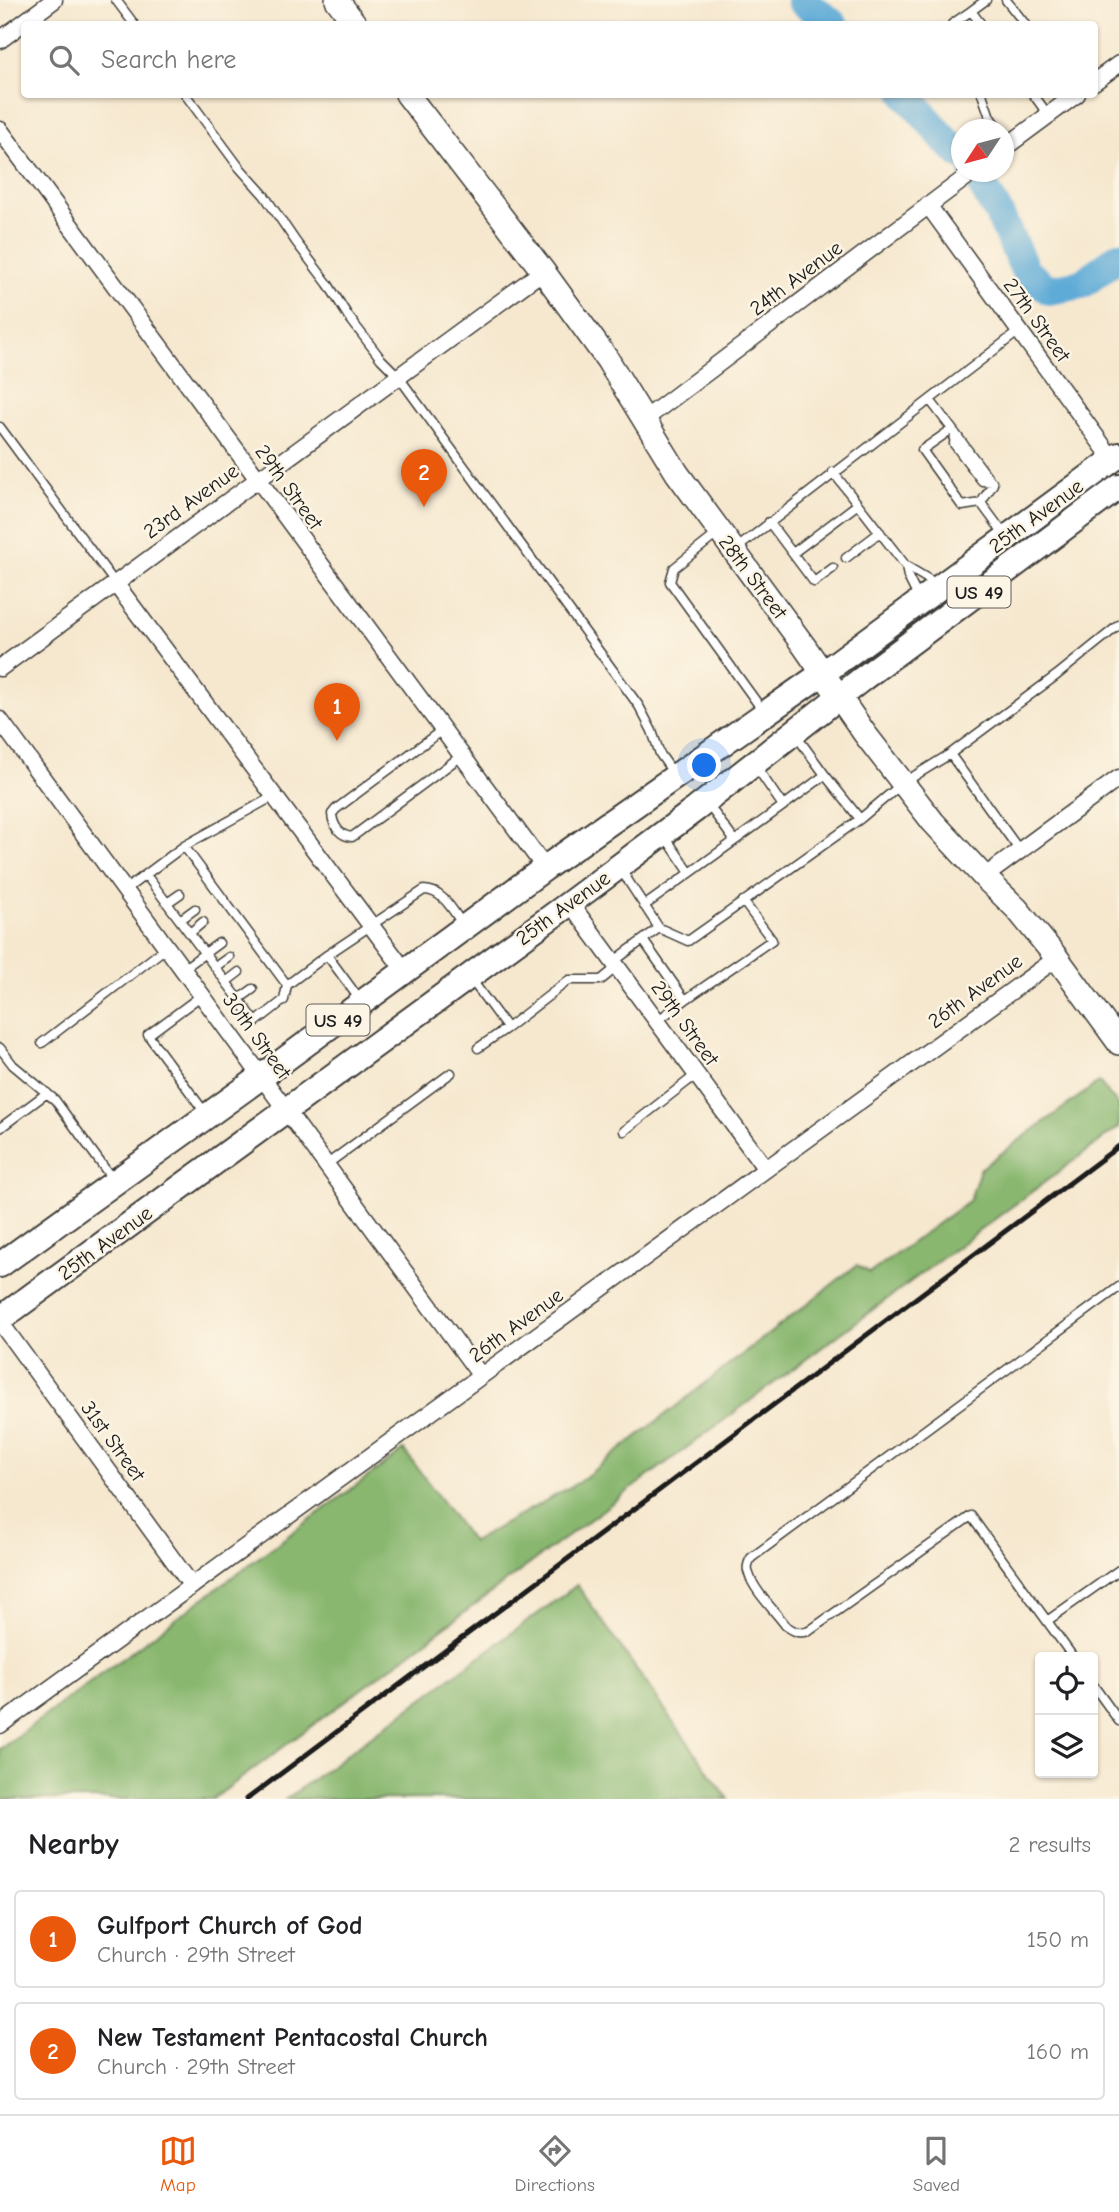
<!DOCTYPE html>
<meta charset="utf-8">
<style>
:root{--surface:#fff;--page:#f6f6f6;--text:#202124;--muted:#757577;--line:#e0e0e0;--accent:#ea580c}
body{margin:0;font-family:"Comic Neue",sans-serif;background:var(--page);color:var(--text)}
.controls{position:absolute;right:21px;bottom:21px;display:grid;overflow:hidden;border-radius:7px;box-shadow:0 2px 5px #0004}
.controls button{width:63px;height:63px;display:grid;place-items:center;padding:0;border:0;border-bottom:2px solid var(--line);background:var(--surface);color:var(--text);font:35px sans-serif}
.compass{position:absolute;left:951px;top:119px;width:63px;height:63px;border-radius:50%;background:var(--surface);box-shadow:0 2px 5px #0004;rotate:234deg}
.you{position:absolute;left:705px;top:766px;width:24px;height:24px;margin:-18px;border:5px solid #fff;border-radius:50%;background:#1a73e8;box-shadow:0 0 0 10px #1a73e833}
.badge{display:grid;place-items:center;width:46px;height:46px;border-radius:50%;background:var(--accent);color:#fff;font-size:23px;font-weight:700}
.pin{position:absolute;translate:-50% -58px;filter:drop-shadow(0 2px 4px #0008)}
.pin::after{content:'';position:absolute;top:37px;width:24px;height:21px;background:inherit;clip-path:polygon(0 0,100% 0,50% 100%)}
.list{margin:0;padding:0;list-style:none}
h2{display:flex;justify-content:space-between;align-items:center;height:91px;margin:0;padding:0 28px;font-size:30px}
h2 small{font-size:23px;font-weight:400;color:var(--muted)}
.list li{display:grid;grid-template-columns:46px 1fr auto;gap:21px;align-items:center;box-sizing:border-box;height:98px;margin:0 14px 14px;padding:0 14px;border:2px solid var(--line);border-radius:7px}
.list b{display:block;font-size:26px;white-space:nowrap}
.list p{margin:0;font-size:23px;white-space:nowrap;color:var(--muted)}
.list em{font-size:23px;font-style:normal;color:var(--muted)}
.icon{flex:none;width:38px;height:38px;fill:none;stroke:currentColor;stroke-width:2;stroke-linecap:round;stroke-linejoin:round}
.map{position:relative;flex:none;width:1119px;height:1799px;overflow:hidden}
.search{position:absolute;background:var(--surface);box-shadow:0 2px 5px #0004;left:21px;right:21px;top:21px;height:77px;display:flex;align-items:center;gap:18px;box-sizing:border-box;padding:0 24px;border-radius:7px;color:var(--muted);font-size:26px}
.sheet{height:315px;background:var(--surface)}
nav{display:flex;justify-content:space-around;align-items:center;box-sizing:border-box;height:98px;border-top:2px solid var(--line);background:var(--surface);font-size:19px;color:var(--muted)}
nav a{display:grid;justify-items:center;gap:4px}
nav .on{color:var(--accent)}
.map>svg:first-child{display:block}
.forest{fill:#89b770;stroke:#526a46;stroke-width:2}
.lines{fill:none;stroke-linecap:round;stroke-linejoin:round}
.river{stroke:#5eabd7;stroke-width:30}
.service-casing{stroke:#3d3b37;stroke-width:11}
.minor-casing{stroke:#3d3b37;stroke-width:19}
.secondary-casing{stroke:#3d3b37;stroke-width:26}
.primary-casing{stroke:#3d3b37;stroke-width:28}
.service{stroke:#fff;stroke-width:8}
.minor{stroke:#fff;stroke-width:16}
.secondary{stroke:#fff;stroke-width:23}
.primary{stroke:#fff;stroke-width:24}
.rail{stroke:#1c1c1c;stroke-width:5}
.labels{text-anchor:middle;stroke-width:5;stroke-linejoin:round;paint-order:stroke}
.shield{fill:#fcf5e5;stroke:#5f5d58;stroke-width:2}
.shield-label{font-size:19px;font-weight:bold;fill:#1c1c1c}
.street-label{font-size:21px;fill:#1c1c1c;stroke:#fcf5e5}
</style>
<div class="map">
<svg width="1119" height="1799" viewBox="0 0 1119 1799">
<rect width="100%" height="100%" fill="#fcf5e5"/>
<filter id="ink" filterUnits="userSpaceOnUse"><feTurbulence type="fractalNoise" baseFrequency=".0143" numOctaves="2"/><feDisplacementMap in="SourceGraphic" scale="14" xChannelSelector="R" yChannelSelector="G"/><feConvolveMatrix kernelMatrix="1 2 1 2 8 2 1 2 1" color-interpolation-filters="sRGB"/></filter>
<filter id="wash" filterUnits="userSpaceOnUse"><feTurbulence type="fractalNoise" baseFrequency=".00686" numOctaves="4" result="noise"/><feDisplacementMap in="SourceGraphic" scale="28" xChannelSelector="R" yChannelSelector="G"/><feGaussianBlur stdDeviation="1.57" result="paint"/><feColorMatrix in="noise" values="0 0 0 0 0 0 0 0 0 0 0 0 0 0 0 0 0 1.4 0 .05"/><feComposite in="paint" operator="in"/></filter>
<g filter="url(#wash)">
<rect width="100%" height="100%" fill="#f6e8cf"/>
<path class="forest" d="M1099,1082L1119,1106V1127L213,1799H0V1749L404,1450L472,1542L579,1482L857,1265L870,1273L970,1200L980,1169Z
M577,1585L728,1799H286Z"/>
<g class="lines">
<path class="river" d="M801,0L833,24
M906,94L948,143L962,155
M974,172L998,212L1026,272L1049,290L1082,284L1119,256"/>
</g>
</g>
<g filter="url(#ink)">
<g class="lines">
<defs>
<path id="service" d="M116,0L134,24
M1006,0L1025,24
M952,24L971,11
M981,24L971,11L986,0
M185,94L239,167L264,195L296,242L328,284L348,316L381,359L398,376L639,706L652,731L660,754L674,774
M982,94L990,117L999,130
M1033,94L1049,116
M930,400L952,429
M0,427L115,583
M952,429L993,484L981,503L962,506L922,450Z
M955,433L954,444L982,481L992,482
M833,472L906,566
M981,503L1004,534
M769,522L814,582L833,568
M717,534L674,568L670,582L763,711
M736,549L1019,331
M793,553L858,504
M846,558L880,532
M919,599L908,577L906,566L938,585
M442,730L336,809L332,814C333,826 340,836 352,837L461,756
M950,754L1020,851
M825,775L860,819L903,783L950,754L1057,675L1119,625
M707,803L734,840
M783,806L825,775L795,734
M184,846L274,796
M690,873L783,806L755,765
M146,875L256,1022L284,1000L287,985
M125,890L184,846L287,985L327,955
M167,903L180,894
M644,906L690,873L664,835
M180,920L195,909
M659,928L688,941L860,819
M190,933L203,922
M643,940L685,1000L657,1021
M613,962L659,928L621,870
M215,967L229,957
M183,969L219,943
M471,979L507,1028L569,980H601L617,967
M226,982L239,972
M202,995L148,1035L206,1114
M239,999L253,989
M360,1000L327,955L424,890C443,890 453,911 463,925
M685,1000L772,940L743,901
M42,1043L167,947
M0,1048L13,1065L55,1100L113,1180
M478,1048L507,1028
M0,1128L47,1093
M624,1131L697,1074
M326,1165L451,1073
M1047,1621L1119,1570
M1073,1657L971,1516L809,1631C799,1634 795,1632 786,1626C776,1612 754,1591 749,1574C746,1568 748,1563 751,1558L1119,1287
M1093,1685L1119,1721"/>
<path id="minor" d="M0,40L54,0
M1094,82L1119,64
M0,130L545,868
M1004,148L1077,94
M928,205L1113,460
M645,419L973,172
M115,583L405,971
M0,668L543,271
M0,720L481,1376
M984,877L1119,778
M570,903L766,1169
M0,1322L192,1586
M0,1725L1057,958"/>
<path id="secondary" d="M337,0L355,24
M407,94L543,271L607,359L677,473L804,646L865,734L933,822L984,877L1017,909L1057,958L1119,1043"/>
<path id="primary" d="M0,1265L261,1077L545,868L823,673L1119,455
M0,1319L570,903L696,809L862,679L1119,487"/>
</defs>
<use href="#service" class="service-casing"/>
<use href="#minor" class="minor-casing"/>
<use href="#secondary" class="secondary-casing"/>
<use href="#primary" class="primary-casing"/>
<use href="#service" class="service"/>
<use href="#minor" class="minor"/>
<use href="#secondary" class="secondary"/>
<use href="#primary" class="primary"/>
<path class="rail" d="M247,1799L1119,1146"/>
</g>
</g>
<g class="labels">
<g class="shield">
<rect x="947.5" y="576.5" width="63" height="31" rx="5"/>
<rect x="306.5" y="1004.5" width="63" height="31" rx="5"/>
</g>
<g class="shield-label">
<text x="979" y="599">US 49</text>
<text x="338" y="1027">US 49</text>
</g>
<g class="street-label">
<text transform="translate(796 278) rotate(-37)" y="7">24th Avenue</text>
<text transform="translate(1037 320) rotate(54)" y="7">27th Street</text>
<text transform="translate(289 487) rotate(54)" y="7">29th Street</text>
<text transform="translate(191 501) rotate(-36)" y="7">23rd Avenue</text>
<text transform="translate(1036 516) rotate(-36)" y="7">25th Avenue</text>
<text transform="translate(753 577) rotate(53)" y="7">28th Street</text>
<text transform="translate(563 908) rotate(-36)" y="7">25th Avenue</text>
<text transform="translate(975 991) rotate(-36)" y="7">26th Avenue</text>
<text transform="translate(685 1023) rotate(54)" y="7">29th Street</text>
<text transform="translate(257 1036) rotate(54)" y="7">30th Street</text>
<text transform="translate(105 1243) rotate(-36)" y="7">25th Avenue</text>
<text transform="translate(516 1325) rotate(-36)" y="7">26th Avenue</text>
<text transform="translate(113 1441) rotate(54)" y="7">31st Street</text>
</g>
</g>
</svg>
<div class="controls">
<button><svg class="icon" aria-label="locate" viewBox="0 0 24 24"><circle cx="12" cy="12" r="6"/><path d="M12 2v4M12 18v4M2 12h4M18 12h4"/></svg></button>
<button><svg class="icon" aria-label="layers" viewBox="0 0 24 24"><path d="M12 4l9 5-9 5-9-5zM3 14l9 5 9-5"/></svg></button>
</div>
<svg class="compass" viewBox="-18 -18 36 36"><path d="M0-13l5 13h-10z" fill="#e53935"/><path d="M0 13l5-13h-10z" fill="#757577"/></svg>
<div class="you"></div>
<div class="pin badge" style="left:337px;top:741px">1</div>
<div class="pin badge" style="left:424px;top:507px">2</div>
<div class="search"><svg class="icon" aria-label="search" viewBox="0 0 24 24"><circle cx="10" cy="10" r="6"/><path d="M15 15l6 6"/></svg>Search here</div>
</div>
<section class="sheet">
<h2>Nearby<small>2 results</small></h2>
<ul class="list">
<li><span class="badge">1</span><div><b>Gulfport Church of God</b><p>Church · 29th Street</p></div><em>150 m</em></li>
<li><span class="badge">2</span><div><b>New Testament Pentacostal Church</b><p>Church · 29th Street</p></div><em>160 m</em></li>
</ul>
</section>
<nav>
<a class="on"><svg class="icon" aria-label="map" viewBox="0 0 24 24"><path d="M3 6l6-2 6 2 6-2v14l-6 2-6-2-6 2zM9 4v14M15 6v14"/></svg>Map</a>
<a><svg class="icon" aria-label="directions" viewBox="0 0 24 24"><path d="M12 3l9 9-9 9-9-9zM9 14v-3h6M13 9l2 2-2 2"/></svg>Directions</a>
<a><svg class="icon" aria-label="saved" viewBox="0 0 24 24"><path d="M7 4h10v16l-5-4-5 4z"/></svg>Saved</a>
</nav>
